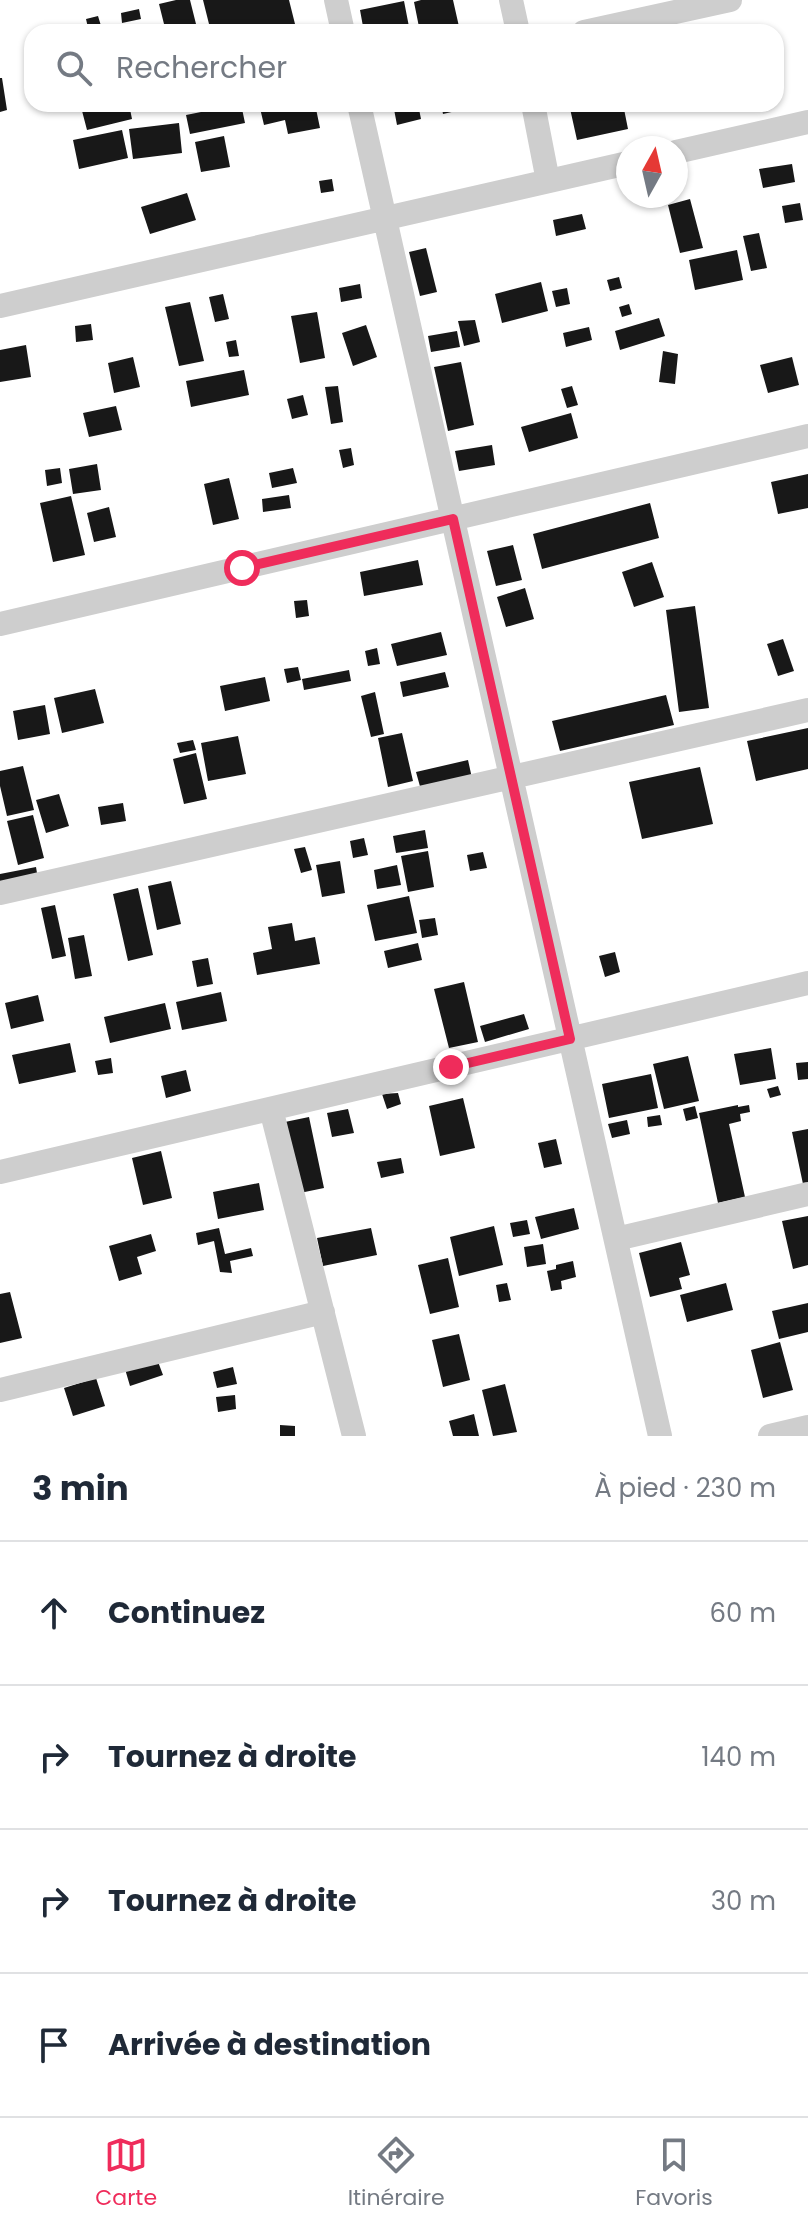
<!DOCTYPE html>
<html lang="fr">
<meta charset="utf-8">
<style>
:root{--surface:#fff;--page:#f6f6f7;--text:#1f2937;--muted:#747a83;--line:#e0e1e3;--accent:#ef2c5b}
body{margin:0;font-family:Poppins,sans-serif;background:var(--page);color:var(--text)}
.compass{position:absolute;left:616px;top:136px;width:72px;height:72px;border-radius:50%;background:var(--surface);box-shadow:0 2px 6px #0004;rotate:8deg}
.stop{position:absolute;width:24px;height:24px;margin:-18px;border:6px solid #ef2c5b;border-radius:50%;background:#fff}
.stop.end{background:#ef2c5b;border-color:#fff;box-shadow:0 2px 8px #0008}
.list{margin:0;padding:0;list-style:none}
h2{display:flex;justify-content:space-between;align-items:center;height:104px;margin:0;padding:0 32px;font-size:34px}
h2 small{font-size:26px;font-weight:400;color:var(--muted)}
.list li{display:grid;grid-template-columns:52px 1fr auto;gap:24px;align-items:center;box-sizing:border-box;height:144px;padding:0 32px;border-top:2px solid var(--line)}
.list b{display:block;font-size:30px;white-space:nowrap}
.list em{font-size:26px;font-style:normal;color:var(--muted)}
.icon{flex:none;width:44px;height:44px;fill:none;stroke:currentColor;stroke-width:2;stroke-linecap:round;stroke-linejoin:round}
.map{position:relative;flex:none;width:808px;height:1436px;overflow:hidden}
.search{position:absolute;background:var(--surface);box-shadow:0 2px 6px #0004;left:24px;right:24px;top:24px;height:88px;display:flex;align-items:center;gap:20px;box-sizing:border-box;padding:0 28px;border-radius:24px;color:var(--muted);font-size:30px}
.sheet{height:680px;background:var(--surface)}
nav{display:flex;justify-content:space-around;align-items:center;box-sizing:border-box;height:112px;border-top:2px solid var(--line);background:var(--surface);font-size:22px;color:var(--muted)}
nav a{display:grid;justify-items:center;gap:4px}
nav .on{color:var(--accent)}
.map>svg:first-child{display:block}
.building{fill:#181818}
.lines{fill:none;stroke-linecap:round;stroke-linejoin:round}
.minor{stroke:#cecece;stroke-width:24}
.route{stroke:#ef2c5b;stroke-width:10}
</style>
<div class="map">
<svg width="808" height="1436" viewBox="0 0 808 1436">
<rect width="100%" height="100%" fill="#fff"/>
<path class="building" d="M176,0H190L198,32H166L159,4Z
M203,0H289L297,32H211Z
M421,0H453L460,31L420,32L414,2Z
M404,1L410,32H364L360,10Z
M139,9L141,19L122,23L121,13Z
M98,16L102,29L89,32L86,19Z
M143,24L145,32H115L114,31Z
M0,78H2L7,110L0,112Z
M45,104H75V105L47,111Z
M92,104H129L132,119L87,130L81,107Z
M241,104L245,123L190,134L186,115Z
M259,104H315L320,128L288,134L285,120L264,125Z
M393,104H418L421,119L397,125Z
M441,104H472L473,107L443,114Z
M569,104H623L628,129L577,140Z
M179,123L182,153L133,159L129,129Z
M122,130L128,158L79,169L73,140Z
M224,136L230,167L201,172L195,142Z
M792,164L795,182L763,188L759,169Z
M332,179L334,191L321,193L319,181Z
M187,193L196,220L150,234L141,207Z
M690,199L703,248L680,253L668,205Z
M800,203L803,220L785,223L782,206Z
M582,214L586,229L556,236L553,220Z
M759,233L767,268L751,271L743,236Z
M426,248L437,292L420,296L409,252Z
M737,250L743,280L695,290L689,260Z
M619,277L622,288L610,291L607,280Z
M541,282L548,311L502,323L495,294Z
M360,284L362,298L341,302L339,288Z
M567,288L570,304L556,307L552,291Z
M223,294L229,319L215,322L209,297Z
M190,302L204,361L179,366L165,307Z
M629,304L632,314L622,317L619,307Z
M317,312L325,358L300,363L291,316Z
M659,318L665,336L620,350L615,331Z
M475,320L480,342L464,346L458,321Z
M91,324L93,340L76,342L75,326Z
M366,325L377,357L353,366L342,333Z
M589,327L592,340L566,347L563,333Z
M457,331L460,347L431,352L428,336Z
M236,340L239,356L229,357L226,342Z
M26,345L31,377L0,382V350Z
M663,351L678,354L675,384L659,382Z
M133,357L140,387L114,393L108,363Z
M792,357L799,385L768,393L760,365Z
M461,362L474,425L448,431L434,367Z
M244,370L249,395L191,407L186,381Z
M338,386L343,422L331,424L325,387Z
M572,386L578,405L567,408L561,389Z
M303,395L308,415L292,419L287,399Z
M116,406L122,430L89,437L83,413Z
M571,413L578,438L529,452L521,427Z
M492,445L495,465L459,471L455,451Z
M351,448L354,465L343,468L339,450Z
M97,464L101,490L73,494L69,469Z
M60,468L62,483L47,486L45,470Z
M293,468L297,483L272,488L269,473Z
M808,474V508L778,514L771,482Z
M229,478L239,519L213,525L204,484Z
M289,495L291,508L263,512L262,499Z
M71,496L85,555L53,562L40,503Z
M650,503L659,538L542,569L533,534Z
M109,507L116,537L94,542L87,513Z
M513,545L522,580L496,586L487,551Z
M418,560L423,585L364,596L360,572Z
M652,562L664,597L634,607L622,572Z
M525,588L534,619L506,627L497,597Z
M307,600L309,616L296,618L294,601Z
M695,606L709,708L679,712L666,610Z
M441,632L447,655L397,666L391,644Z
M783,639L794,671L778,676L767,644Z
M377,648L380,664L368,666L365,651Z
M298,667L301,680L287,683L284,669Z
M349,670L351,681L304,690L302,679Z
M445,672L449,687L403,697L400,682Z
M265,677L270,701L225,711L220,686Z
M95,689L104,723L62,733L54,698Z
M375,692L384,734L371,737L361,696Z
M666,695L674,725L560,751L552,721Z
M45,705L50,734L18,740L13,711Z
M808,728V769L756,781L747,741Z
M402,733L413,781L388,787L378,738Z
M238,736L246,774L208,781L201,743Z
M193,740L196,750L180,753L177,743Z
M196,753L207,799L184,804L173,759Z
M468,760L472,778L421,790L416,772Z
M23,766L34,810L7,816L0,786V771Z
M700,767L713,824L642,839L629,782Z
M59,794L69,826L46,833L36,800Z
M123,803L126,821L101,825L98,807Z
M33,815L44,858L18,865L7,821Z
M425,830L428,848L396,853L393,836Z
M364,838L368,855L353,858L350,841Z
M305,847L312,870L301,873L294,849Z
M428,851L434,887L408,892L401,856Z
M483,852L487,868L470,871L467,855Z
M340,861L345,893L322,897L316,865Z
M397,865L401,885L377,889L374,870Z
M36,867L38,879L0,886V874Z
M171,881L181,924L157,930L148,886Z
M138,888L153,955L128,961L113,894Z
M409,896L417,933L375,941L367,905Z
M55,905L66,956L52,959L41,908Z
M435,918L438,935L422,938L419,920Z
M292,923L295,941L315,937L320,964L257,975L253,953L272,949L268,927Z
M84,935L92,976L75,979L68,938Z
M418,943L422,960L388,968L384,951Z
M615,952L620,972L605,977L599,956Z
M208,958L213,984L197,987L192,961Z
M464,982L478,1042L449,1048L434,989Z
M221,992L227,1021L182,1030L176,1002Z
M38,995L44,1021L11,1029L5,1003Z
M165,1003L171,1029L110,1043L104,1017Z
M524,1014L529,1029L485,1042L480,1026Z
M70,1043L76,1072L19,1084L12,1055Z
M771,1048L776,1079L740,1085L734,1054Z
M688,1056L699,1101L664,1109L653,1064Z
M111,1058L113,1073L98,1075L95,1061Z
M808,1062V1079L798,1080L796,1063Z
M186,1070L191,1091L166,1098L161,1076Z
M651,1074L658,1108L609,1118L602,1084Z
M778,1086L781,1095L770,1098L767,1089Z
M398,1093L401,1104L387,1109L382,1094Z
M463,1098L475,1148L440,1156L429,1106Z
M738,1105V1107L749,1105L750,1112L740,1114L741,1121L729,1124L745,1197L718,1203L699,1113Z
M695,1106L698,1118L686,1121L683,1109Z
M348,1109L354,1133L332,1137L327,1113Z
M660,1115L662,1125L648,1127L647,1117Z
M309,1117L324,1188L295,1194L280,1123Z
M627,1120L630,1134L612,1138L608,1124Z
M808,1129V1183L803,1184L792,1132Z
M556,1139L562,1164L544,1168L538,1143Z
M161,1151L172,1198L143,1205L132,1158Z
M401,1158L404,1173L381,1178L377,1162Z
M259,1183L264,1210L218,1219L213,1192Z
M574,1208L579,1229L541,1239L535,1217Z
M808,1216V1265L793,1269L782,1221Z
M527,1220L530,1234L513,1237L510,1223Z
M494,1226L503,1265L459,1276L450,1237Z
M219,1228L225,1254L251,1248L253,1256L230,1261L232,1273L220,1272L214,1241L198,1245L196,1233Z
M371,1228L377,1255L323,1266L317,1238Z
M151,1234L156,1251L137,1257L142,1274L119,1281L109,1246Z
M681,1242L690,1275L679,1278L682,1289L650,1297L639,1253Z
M543,1244L546,1264L527,1267L524,1247Z
M448,1258L459,1307L430,1314L418,1265Z
M573,1261L576,1277L561,1281L562,1289L551,1291L547,1271L556,1269V1265Z
M507,1283L511,1300L499,1302L496,1285Z
M726,1283L733,1310L687,1322L680,1295Z
M10,1292L22,1338L0,1343V1294Z
M808,1303V1332L779,1339L772,1311Z
M459,1334L470,1380L443,1387L432,1340Z
M780,1342L793,1390L763,1398L751,1350Z
M157,1359L163,1375L130,1386L125,1369Z
M233,1367L237,1384L217,1388L213,1372Z
M96,1378L105,1406L73,1416L64,1388Z
M505,1384L517,1432L493,1436L482,1390Z
M235,1395L236,1409L218,1412L216,1397Z
M474,1414L479,1436H453L449,1421Z
M280,1425L295,1426V1436H280Z"/>
<g class="lines">
<path class="minor" d="M336,0L343,32
M511,0L518,32
M584,32L730,0
M359,104L660,1436
M533,104L548,181
M676,152L808,122
M0,306L628,163
M0,624L808,436
M0,893L808,710
M271,1109L354,1436
M0,1172L808,983
M616,1239L808,1194
M0,1390L323,1312
M770,1436L808,1427"/>
</g>
<g class="lines">
<path class="route" d="M242,568L453,519L570,1039L451,1067"/>
</g>
</svg>
<svg class="compass" viewBox="-18 -18 36 36"><path d="M0-13l5 13h-10z" fill="#e53935"/><path d="M0 13l5-13h-10z" fill="#747a83"/></svg>
<div class="stop" style="left:242px;top:568px"></div>
<div class="stop end" style="left:451px;top:1067px"></div>
<div class="search"><svg class="icon" aria-label="search" viewBox="0 0 24 24"><circle cx="10" cy="10" r="6"/><path d="M15 15l6 6"/></svg>Rechercher</div>
</div>
<section class="sheet">
<h2>3 min<small>À pied · 230 m</small></h2>
<ul class="list">
<li><svg class="icon" aria-label="ahead" viewBox="0 0 24 24"><path d="M12 20V5M6 11l6-6 6 6"/></svg><div><b>Continuez</b></div><em>60 m</em></li>
<li><svg class="icon" aria-label="right" viewBox="0 0 24 24"><path d="M7 20v-9h11M14 6l5 5-5 5"/></svg><div><b>Tournez à droite</b></div><em>140 m</em></li>
<li><svg class="icon" aria-label="right" viewBox="0 0 24 24"><path d="M7 20v-9h11M14 6l5 5-5 5"/></svg><div><b>Tournez à droite</b></div><em>30 m</em></li>
<li><svg class="icon" aria-label="arrive" viewBox="0 0 24 24"><path d="M6 21V4h12l-3 4 3 4H6"/></svg><div><b>Arrivée à destination</b></div></li>
</ul>
</section>
<nav>
<a class="on"><svg class="icon" aria-label="map" viewBox="0 0 24 24"><path d="M3 6l6-2 6 2 6-2v14l-6 2-6-2-6 2zM9 4v14M15 6v14"/></svg>Carte</a>
<a><svg class="icon" aria-label="directions" viewBox="0 0 24 24"><path d="M12 3l9 9-9 9-9-9zM9 14v-3h6M13 9l2 2-2 2"/></svg>Itinéraire</a>
<a><svg class="icon" aria-label="saved" viewBox="0 0 24 24"><path d="M7 4h10v16l-5-4-5 4z"/></svg>Favoris</a>
</nav>
